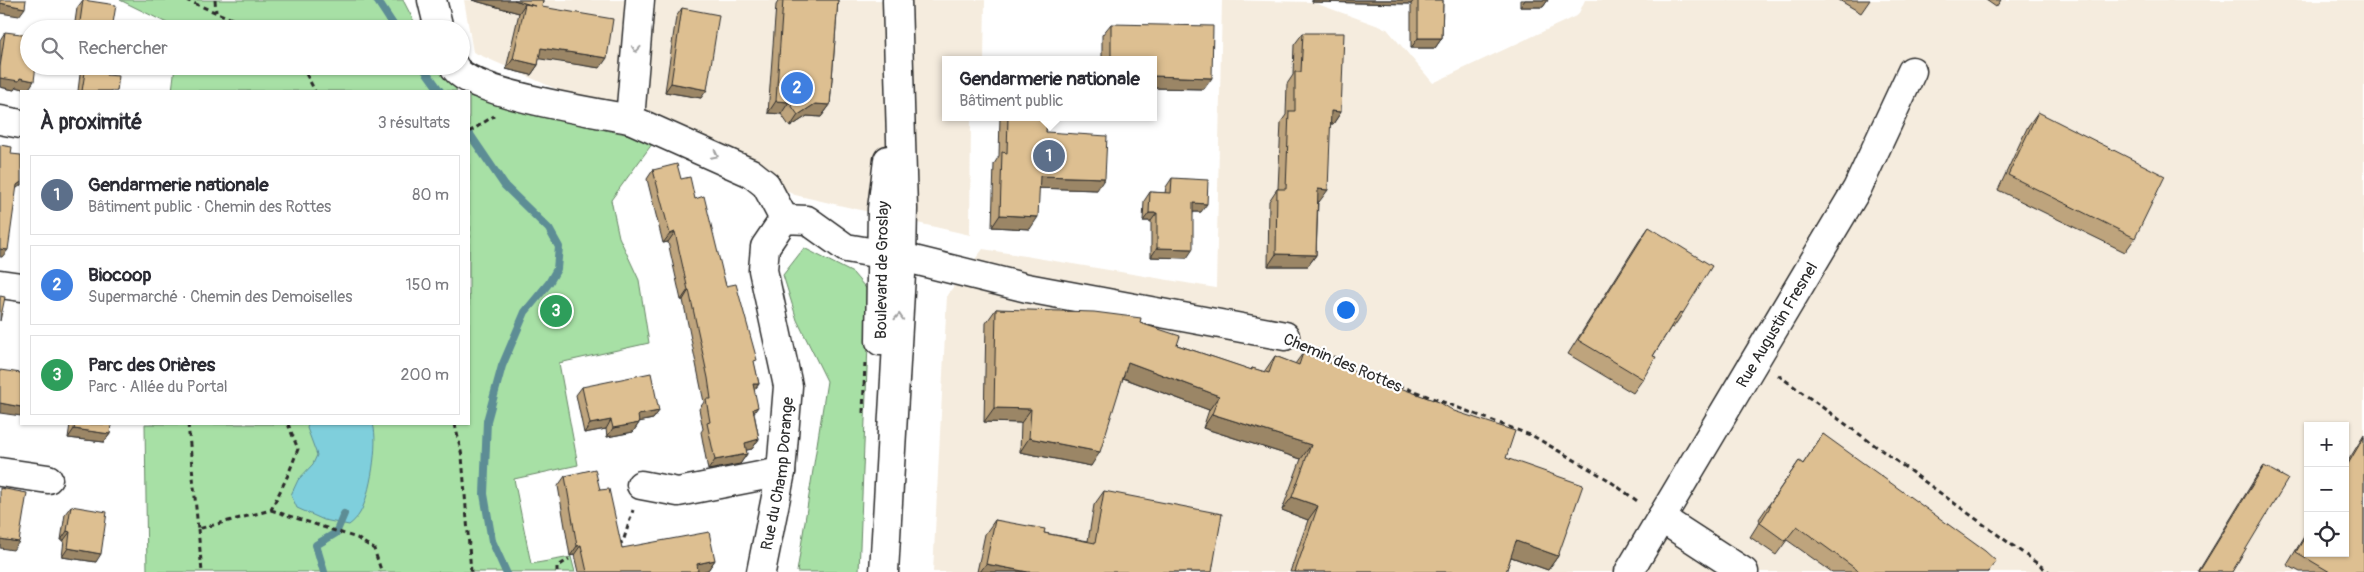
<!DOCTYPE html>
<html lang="fr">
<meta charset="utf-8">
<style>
:root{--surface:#fff;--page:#f7f7f7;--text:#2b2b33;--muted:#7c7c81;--line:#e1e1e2;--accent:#2b2b2b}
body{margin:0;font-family:Pangolin,sans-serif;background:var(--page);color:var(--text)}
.controls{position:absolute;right:15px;bottom:15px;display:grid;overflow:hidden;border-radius:0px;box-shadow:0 1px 4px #0004}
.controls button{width:45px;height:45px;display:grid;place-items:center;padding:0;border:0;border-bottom:1px solid var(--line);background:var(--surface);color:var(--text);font:25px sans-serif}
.you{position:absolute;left:1345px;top:309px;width:18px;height:18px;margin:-12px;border:4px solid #fff;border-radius:50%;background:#1a73e8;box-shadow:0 0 0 8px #1a73e833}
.badge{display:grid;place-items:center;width:32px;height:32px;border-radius:50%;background:var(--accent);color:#fff;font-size:16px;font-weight:700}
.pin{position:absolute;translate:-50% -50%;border:2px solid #fff;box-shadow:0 1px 5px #0006}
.popup{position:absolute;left:942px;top:56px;width:215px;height:65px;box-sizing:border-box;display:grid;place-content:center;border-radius:0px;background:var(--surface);filter:drop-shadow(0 1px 4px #0005);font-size:16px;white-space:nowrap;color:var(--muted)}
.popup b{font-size:19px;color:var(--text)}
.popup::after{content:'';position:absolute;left:50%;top:100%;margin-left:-10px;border:10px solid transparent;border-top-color:var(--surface)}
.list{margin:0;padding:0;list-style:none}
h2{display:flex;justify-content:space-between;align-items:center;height:65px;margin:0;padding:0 20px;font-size:21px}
h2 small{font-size:16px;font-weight:400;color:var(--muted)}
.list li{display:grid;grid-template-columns:32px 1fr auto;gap:15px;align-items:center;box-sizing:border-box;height:80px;margin:0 10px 10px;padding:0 10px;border:1px solid var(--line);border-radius:0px}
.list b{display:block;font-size:19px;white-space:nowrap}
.list p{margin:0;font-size:16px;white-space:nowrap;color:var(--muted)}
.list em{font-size:16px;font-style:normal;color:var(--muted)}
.icon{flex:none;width:28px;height:28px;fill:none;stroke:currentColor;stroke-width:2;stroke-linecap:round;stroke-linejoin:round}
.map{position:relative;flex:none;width:2364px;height:572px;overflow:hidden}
.search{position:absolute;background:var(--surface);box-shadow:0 1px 4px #0004;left:20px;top:20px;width:450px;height:55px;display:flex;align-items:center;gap:12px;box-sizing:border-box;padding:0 18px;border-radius:28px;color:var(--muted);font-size:19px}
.panel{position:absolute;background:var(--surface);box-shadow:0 1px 4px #0004;left:20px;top:90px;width:450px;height:335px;border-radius:0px}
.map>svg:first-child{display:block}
.built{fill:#f5ecde;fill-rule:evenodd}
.green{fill:#a7e0a5;stroke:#698668}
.water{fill:#7fcfdc;stroke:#5d8d95}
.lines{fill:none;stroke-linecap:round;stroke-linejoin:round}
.stream{stroke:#5d8d95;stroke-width:8}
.street-casing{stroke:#2b2b2b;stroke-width:31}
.secondary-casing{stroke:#2b2b2b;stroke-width:31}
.path{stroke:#2b2b2b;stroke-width:3;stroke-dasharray:5 4;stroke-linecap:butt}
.street{stroke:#fff;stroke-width:28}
.secondary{stroke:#fff;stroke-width:28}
.wall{fill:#bea47d;stroke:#2b2b2b}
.shaded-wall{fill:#9b8666;stroke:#2b2b2b}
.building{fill:#ddbf91;stroke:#2b2b2b}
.oneway{stroke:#a0a0a0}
.labels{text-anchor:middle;stroke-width:4.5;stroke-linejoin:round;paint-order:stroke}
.street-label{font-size:16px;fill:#2b2b2b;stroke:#fff}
</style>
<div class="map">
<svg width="2364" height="572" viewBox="0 0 2364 572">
<rect width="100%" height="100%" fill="#fff"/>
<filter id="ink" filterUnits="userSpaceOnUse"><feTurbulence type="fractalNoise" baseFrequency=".02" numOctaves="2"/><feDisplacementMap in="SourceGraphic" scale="10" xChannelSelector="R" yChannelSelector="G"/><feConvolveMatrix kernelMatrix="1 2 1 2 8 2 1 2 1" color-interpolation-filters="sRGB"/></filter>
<g filter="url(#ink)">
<path class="built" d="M464,0H985L984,60H945V117H971L970,235L795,195L473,52Z
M1222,0L1312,2L1387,29L1433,83L1578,15L1585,0H2364V572H933L947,295L983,249L1216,288ZM2308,426H2345V553H2308Z"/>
<path class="green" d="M120,0H403L418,29H179Z
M175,66H441L457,91H172Z
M469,96L527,114L655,140L611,200L619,237L639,280L649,343L559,363L578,465L514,479L531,564L571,557L575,572H147L145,424H469Z
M804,248L853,273L870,293L859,572H797L827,381L797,320L783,275Z"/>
<path class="water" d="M308,424H373C379,442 370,496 360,513C357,518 353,522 349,525L324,520L297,508L291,495L298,480L313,464L317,455L307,428Z"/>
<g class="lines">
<path class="stream" d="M377,0L396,29
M422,66L440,91
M469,133L505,186L549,229L559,247L557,269L549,283L525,312L502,366L487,421L484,494L492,541L506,572
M324,572L316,545L336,533L344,514"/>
<defs>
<g id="street">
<path d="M432,0L439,29"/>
<path d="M640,0L630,119L751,173L766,185L784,219"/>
<path d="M454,66C466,93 599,113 630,119"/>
<path d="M0,120L21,124"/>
<path d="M902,257L1027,288L1285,336"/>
<path d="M0,284L21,287"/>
<path d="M0,472L48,479"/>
<path d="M641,485L678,492L781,472"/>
<path d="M1661,518L1744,572"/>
<path id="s1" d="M761,572L781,472L788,386L763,270L765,247L784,219L807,220L846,248L881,254"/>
<path id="s2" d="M1629,572L1857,189L1912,71"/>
</g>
<g id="secondary">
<path id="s3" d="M880,341L882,209L888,160"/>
<path d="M884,572L902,257L903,209L897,0"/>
</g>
</defs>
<use href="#street" class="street-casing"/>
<use href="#secondary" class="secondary-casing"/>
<path class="path" d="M186,0L256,29
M215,0L216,12
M302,66L315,91
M469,132L494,116
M469,226V238
M1308,346L1390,382L1533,436L1607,479L1640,503
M1778,375L2049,572
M863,413L865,362
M188,424L198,529L271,510L288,475L298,449L288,424
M455,424L462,456L471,572
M271,510L357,538L374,549L381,570L380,572
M198,529L202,572
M618,544L623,542L633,510
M557,572V567L569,559"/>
<use href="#street" class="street"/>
<use href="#secondary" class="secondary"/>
</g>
<path class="wall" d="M83,0L112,29H74L77,8Z
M472,0H543L542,7L600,68L539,58L538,65L531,75L506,69L519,13Z
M779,0H838L830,105L821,117L807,116L790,127L781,114L768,113L776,5Z
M1312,0H1443L1442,38L1435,48H1411V4L1312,2Z
M1520,0H1548L1543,7H1520Z
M1839,0H1870L1861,13Z
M1986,0H2001L1996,7Z
M682,8L701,98L665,92L676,17Z
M1111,24L1204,89L1153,88V60H1102V35Z
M5,32L28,90L16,87L14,90L0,87V40Z
M1303,33L1341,112L1333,124H1330L1319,202H1318L1316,255L1308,266H1268L1269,201L1277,189H1278L1281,122L1286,115L1287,84L1293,75L1294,45Z
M81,66H107L106,75L117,91H78Z
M2038,112L2135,238L2125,252L1998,190L2028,126Z
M1000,117H1047L1046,132L1097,190L1039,188L1030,229L992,227L994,164L999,156Z
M653,170L681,179L695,199L754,363L759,384L754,390V413L759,439L752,449L746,450L747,454L740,464L708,470L701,432L703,429L699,409L704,402L701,388L683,300H681L668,242L663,243L647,179Z
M1172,178L1201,212H1193L1187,258L1151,257V221H1143L1144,201L1150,192L1165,193L1166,187Z
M1649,227L1683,313L1673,328L1671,327L1653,356L1643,379L1633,393L1568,354L1639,241Z
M996,309L1140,323L1177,345L1251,370L1252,368L1264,372L1275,356L1295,364L1303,353L1506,458L1558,556L1548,570L1511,557L1506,572H1290L1308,520L1282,510L1301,459L1203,428L1209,410L1123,378L1091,466L1020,452L1021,423L984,422L986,323Z
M582,387L659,411L653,419L639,422V423L633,432L607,437L606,429L584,433L576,395Z
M68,424H111L110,434L104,442L68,438L70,424Z
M1823,434L1988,572H1832L1787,540L1776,555L1750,537L1760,521L1759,519L1799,461L1803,464Z
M2364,435V572H2300L2287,565L2308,530V553H2345V466Z
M2264,466L2232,572H2198L2256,477Z
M565,476L600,490L622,548L715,560L708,570L701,572H578L574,555L570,556L558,486Z
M1104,491L1212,572H977L985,534L995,520L1044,533L1088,541L1094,505Z
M71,506L96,562L62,557L64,540H61L65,514Z"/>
<path class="shaded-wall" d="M472,0H514L535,6L525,4L519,13Z
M1313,0H1414L1411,4L1312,2Z
M1525,0H1548L1543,7H1520Z
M0,3L25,8L19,16L0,13Z
M1418,38H1442L1435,48H1411Z
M541,48L607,58L600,68L534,58Z
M513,59L538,65L531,75L506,69Z
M1153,76L1212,78L1204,89L1153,88Z
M0,78H20L34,81L28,90L16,87L14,90L0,87Z
M671,83L707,90L701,98L665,92Z
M776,101L789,102L781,114L768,113Z
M815,104L830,105L821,117L807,116L790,127L798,115Z
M1331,111L1341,112L1333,124L1322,123Z
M1040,176L1105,178L1097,190L1032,188Z
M21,182V185L12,192L17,185Z
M1318,189L1328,190L1319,202L1310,201Z
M1193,203L1207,204L1201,212H1187Z
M1149,213H1157L1151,221H1143Z
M1000,215L1038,217L1030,229L992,227Z
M675,232L668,242L663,243L670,234Z
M1157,248L1193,249L1187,258L1151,257Z
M0,249L8,250L2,257H0Z
M1276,254L1316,255L1308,266H1268Z
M688,290H689L683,300H681Z
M1128,362L1219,396L1209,410L1118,376Z
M753,384H759L752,393Z
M0,403L21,407V416L0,413Z
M758,407L751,417L753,409Z
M994,408L1031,409L1021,423L984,422Z
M659,411L653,419L632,423L638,415Z
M1212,414L1311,445L1301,459L1203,428Z
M611,420L606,429L584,433L590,424Z
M639,423L633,432L607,437L613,428Z
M74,429L110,434L104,442L68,438Z
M1029,438L1100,452L1091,466L1020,452Z
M759,439L752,449L738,452L745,443Z
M747,454L740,464L708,470L715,460Z
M1292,497L1318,506L1308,520L1282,510Z
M67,531L70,532L64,540H61Z
M0,539L19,542L13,550L0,548Z
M1516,541L1558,556L1548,570L1506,555Z
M581,545L574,555L570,556L577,546Z
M68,548L101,554L96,562L62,557Z
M715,560L708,570L701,572H692L697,564Z
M986,564L1028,572H980Z"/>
<path class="building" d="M0,0H26L25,8L0,3Z
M83,0L116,5L112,29H79Z
M514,0H543L542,7L613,19L607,58L541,48L538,65L513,59L525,4L535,6Z
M783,0H838L830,105L815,104L798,115L789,102L776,101Z
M1418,0H1443L1442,38H1418Z
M682,8L719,15L707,90L671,83Z
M1111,24L1213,26L1212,78L1153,76V60H1111Z
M5,32L29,35V66H36L34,81L20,78L19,81L0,78V67Z
M1303,33H1344L1341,112L1331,111L1328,190L1318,189L1316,255L1276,254L1277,189H1286L1289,111H1295V72H1301Z
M86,66H107L106,75L119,76L117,91H82Z
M2038,112L2165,176L2135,238L2008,175Z
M1008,117H1047L1046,132L1107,136L1105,178L1040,176L1038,217L1000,215L1002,152L1007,153Z
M0,145L12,147L11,154L21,155V182L17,185L8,250L0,249Z
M677,164L681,179L690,177L695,199L704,196L726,286L736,284L757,360L754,361L759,384H753L758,407L753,409L759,439L745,443L747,454L715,460L707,423L710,422L706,399H711L708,378L689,290H688L675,232L670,234L653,170Z
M1172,178L1208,180L1207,204L1193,203V249L1157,248V213H1149L1150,192L1171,193Z
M1649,227L1712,266L1683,313L1680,312L1653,356L1656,357L1643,379L1578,340Z
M0,296L5,297L0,321Z
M996,309L1094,312L1141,318L1140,323L1180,336L1177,345L1252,370V368L1269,373L1275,356L1299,365L1303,353L1439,402L1454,411L1515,431L1506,458L1583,485L1558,556L1516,541L1506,572H1295L1318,506L1292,497L1311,445L1212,414L1219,396L1128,362L1100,452L1029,438L1031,409L994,408Z
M0,370L21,373V407L0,403Z
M651,373L659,411L638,415L639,423L613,428L611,420L590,424L582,387Z
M75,424H111L110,434L74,429Z
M1823,434L1985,551L1996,561L1988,572H1860L1797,526L1785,541L1760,523L1770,507L1769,505L1799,461L1803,464Z
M2364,437V572H2330L2296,552L2308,532V553H2345V469Z
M2264,466L2288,479L2232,572H2199Z
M595,469L600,490L609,489L622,548L709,532L715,560L697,564L698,571L693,572H587L581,545L577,546L565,476Z
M0,488L27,493L19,542L0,539Z
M1104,491L1222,514L1212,572H1028L986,564L995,520L1045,529L1044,533L1095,543Z
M71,506L107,512L101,554L68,548L70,532L67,531Z"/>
<defs><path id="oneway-chevron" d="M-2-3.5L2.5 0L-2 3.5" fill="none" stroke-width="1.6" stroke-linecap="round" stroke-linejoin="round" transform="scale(1.25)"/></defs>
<g class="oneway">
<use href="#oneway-chevron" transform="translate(636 49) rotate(95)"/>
<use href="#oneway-chevron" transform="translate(715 155) rotate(26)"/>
<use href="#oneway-chevron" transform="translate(899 317) rotate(-87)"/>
</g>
</g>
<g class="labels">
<g class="street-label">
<text dy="6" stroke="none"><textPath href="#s3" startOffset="71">Boulevard de Groslay</textPath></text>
<text dy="6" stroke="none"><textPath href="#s2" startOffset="288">Rue Augustin Fresnel</textPath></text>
<text transform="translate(1343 362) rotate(23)" y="6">Chemin des Rottes</text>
<text dy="6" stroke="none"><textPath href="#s1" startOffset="100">Rue du Champ Dorange</textPath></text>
</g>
</g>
</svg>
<div class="controls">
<button>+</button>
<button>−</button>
<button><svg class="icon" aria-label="locate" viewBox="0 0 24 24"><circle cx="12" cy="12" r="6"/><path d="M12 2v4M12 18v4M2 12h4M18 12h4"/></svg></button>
</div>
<div class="you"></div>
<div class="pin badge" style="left:1049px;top:156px;background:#5c6f8a">1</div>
<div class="popup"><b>Gendarmerie nationale</b>Bâtiment public</div>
<div class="pin badge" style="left:797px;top:88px;background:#3f7fe0">2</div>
<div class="pin badge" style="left:556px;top:311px;background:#2e9e5b">3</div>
<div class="search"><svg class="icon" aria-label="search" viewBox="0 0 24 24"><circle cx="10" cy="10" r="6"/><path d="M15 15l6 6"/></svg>Rechercher</div>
<section class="panel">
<h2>À proximité<small>3 résultats</small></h2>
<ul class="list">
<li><span class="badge" style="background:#5c6f8a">1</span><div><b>Gendarmerie nationale</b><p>Bâtiment public · Chemin des Rottes</p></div><em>80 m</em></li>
<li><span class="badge" style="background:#3f7fe0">2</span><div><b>Biocoop</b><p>Supermarché · Chemin des Demoiselles</p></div><em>150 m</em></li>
<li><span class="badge" style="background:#2e9e5b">3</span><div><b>Parc des Orières</b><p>Parc · Allée du Portal</p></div><em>200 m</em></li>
</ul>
</section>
</div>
